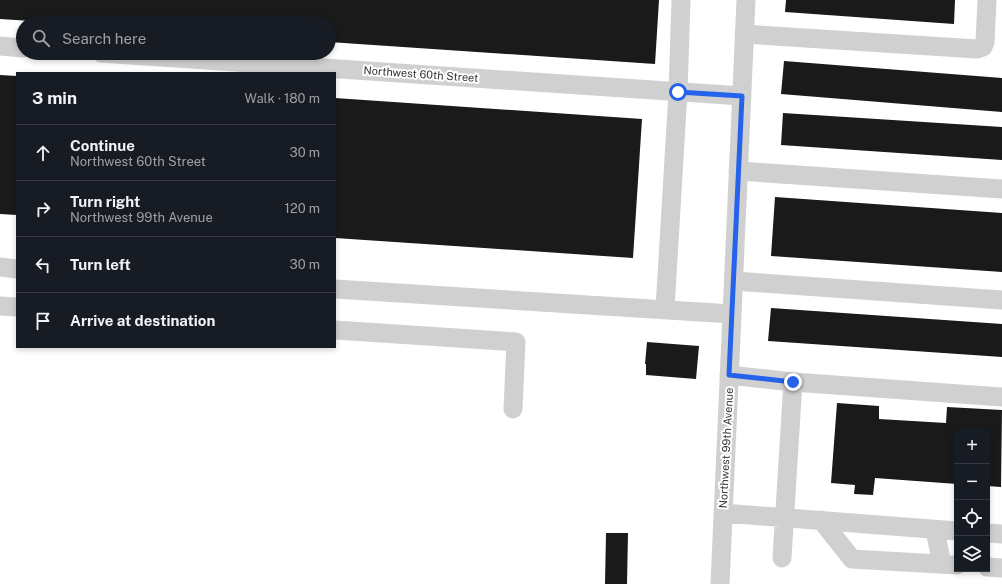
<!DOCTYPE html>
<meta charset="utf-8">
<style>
:root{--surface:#171b24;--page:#242831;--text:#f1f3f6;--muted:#9ea1a6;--line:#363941}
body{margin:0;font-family:"Public Sans",sans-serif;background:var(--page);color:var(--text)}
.controls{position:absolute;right:12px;bottom:12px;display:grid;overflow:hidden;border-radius:0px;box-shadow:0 2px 6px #0003}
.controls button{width:36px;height:36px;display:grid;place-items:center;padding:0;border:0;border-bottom:1px solid var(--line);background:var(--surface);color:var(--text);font:20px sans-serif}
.stop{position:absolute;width:12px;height:12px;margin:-9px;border:3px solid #2563eb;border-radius:50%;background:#fff}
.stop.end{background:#2563eb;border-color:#fff;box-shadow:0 1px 4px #0008}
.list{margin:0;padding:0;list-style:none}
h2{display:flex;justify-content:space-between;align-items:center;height:52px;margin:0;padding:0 16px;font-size:17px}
h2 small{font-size:13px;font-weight:400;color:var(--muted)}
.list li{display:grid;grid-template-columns:26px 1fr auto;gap:12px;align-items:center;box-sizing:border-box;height:56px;padding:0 16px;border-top:1px solid var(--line)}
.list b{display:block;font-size:15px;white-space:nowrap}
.list p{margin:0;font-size:13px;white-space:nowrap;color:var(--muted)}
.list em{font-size:13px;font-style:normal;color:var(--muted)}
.icon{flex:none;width:22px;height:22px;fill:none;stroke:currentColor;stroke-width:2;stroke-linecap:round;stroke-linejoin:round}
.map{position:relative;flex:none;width:1002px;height:584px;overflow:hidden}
.search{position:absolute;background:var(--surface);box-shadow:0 2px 6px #0003;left:16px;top:16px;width:320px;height:44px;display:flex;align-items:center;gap:10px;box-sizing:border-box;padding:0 14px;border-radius:22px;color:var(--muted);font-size:15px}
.panel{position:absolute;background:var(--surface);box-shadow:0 2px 6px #0003;left:16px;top:72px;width:320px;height:276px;border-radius:0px}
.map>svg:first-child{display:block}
.building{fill:#1a1a1a}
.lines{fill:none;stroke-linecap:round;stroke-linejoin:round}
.minor{stroke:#d0d0d0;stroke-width:19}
.route{stroke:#2563eb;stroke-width:5}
.labels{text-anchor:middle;stroke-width:4;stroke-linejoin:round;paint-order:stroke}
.street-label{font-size:11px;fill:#333;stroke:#fff}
</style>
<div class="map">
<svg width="1002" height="584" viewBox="0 0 1002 584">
<rect width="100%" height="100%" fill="#fff"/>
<path class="building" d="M0,0H659L655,64L329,42V23H62L0,19Z
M786,0H955L954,24L785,12Z
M784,61L1002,78V112L781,94Z
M0,75L17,76V215L0,214Z
M335,98L642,119L633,258L335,238Z
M783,113L1002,127V160L781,145Z
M775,197L1002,213V272L771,256Z
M771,308L1002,324V357L768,341Z
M647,342L699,346L696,379L646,375V364H645Z
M837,403L879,406V419L946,423L947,407L1002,410L1001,487L987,486V431H957V484L875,478L873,495L854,494L855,485L831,483Z
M606,533H628L627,584H605Z"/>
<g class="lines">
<path class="minor" d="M744,34L977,49L983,47L985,42L987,0
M0,46L23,48
M101,53L742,96
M738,171L1002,189
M0,267L17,269
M734,281L1002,300
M335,289L732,314
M0,306L17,307
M665,309L678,92L681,0
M335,330L516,342L513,409
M729,375L793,382L1002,397
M723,513L957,531
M821,520L852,559L957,565
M935,530L942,564
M987,533L1002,534
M782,558L793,382
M987,567L1002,568
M720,584L746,0"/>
</g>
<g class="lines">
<path class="route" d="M678,92L742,96L729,375L793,382"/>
</g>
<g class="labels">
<g class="street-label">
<text transform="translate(421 74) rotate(4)" y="4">Northwest 60th Street</text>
<text transform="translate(726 448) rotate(-87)" y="4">Northwest 99th Avenue</text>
</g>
</g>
</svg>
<div class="controls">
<button>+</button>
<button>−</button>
<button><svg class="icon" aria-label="locate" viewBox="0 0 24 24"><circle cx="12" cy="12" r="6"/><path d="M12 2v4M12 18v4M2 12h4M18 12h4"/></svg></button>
<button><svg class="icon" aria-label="layers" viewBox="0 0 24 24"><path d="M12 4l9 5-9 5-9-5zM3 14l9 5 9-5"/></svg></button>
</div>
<div class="stop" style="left:678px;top:92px"></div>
<div class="stop end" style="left:793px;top:382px"></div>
<div class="search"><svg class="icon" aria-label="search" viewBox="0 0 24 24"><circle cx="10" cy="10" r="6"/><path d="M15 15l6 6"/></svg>Search here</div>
<section class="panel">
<h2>3 min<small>Walk · 180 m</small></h2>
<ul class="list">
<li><svg class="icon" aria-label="ahead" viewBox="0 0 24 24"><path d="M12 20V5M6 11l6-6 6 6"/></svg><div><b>Continue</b><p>Northwest 60th Street</p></div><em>30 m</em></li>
<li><svg class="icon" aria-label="right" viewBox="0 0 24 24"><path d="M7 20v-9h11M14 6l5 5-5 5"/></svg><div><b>Turn right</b><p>Northwest 99th Avenue</p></div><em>120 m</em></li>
<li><svg class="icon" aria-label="left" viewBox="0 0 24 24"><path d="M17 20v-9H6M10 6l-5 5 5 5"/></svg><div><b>Turn left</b></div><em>30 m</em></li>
<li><svg class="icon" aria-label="arrive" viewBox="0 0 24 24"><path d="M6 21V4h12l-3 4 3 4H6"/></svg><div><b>Arrive at destination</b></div></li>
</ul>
</section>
</div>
